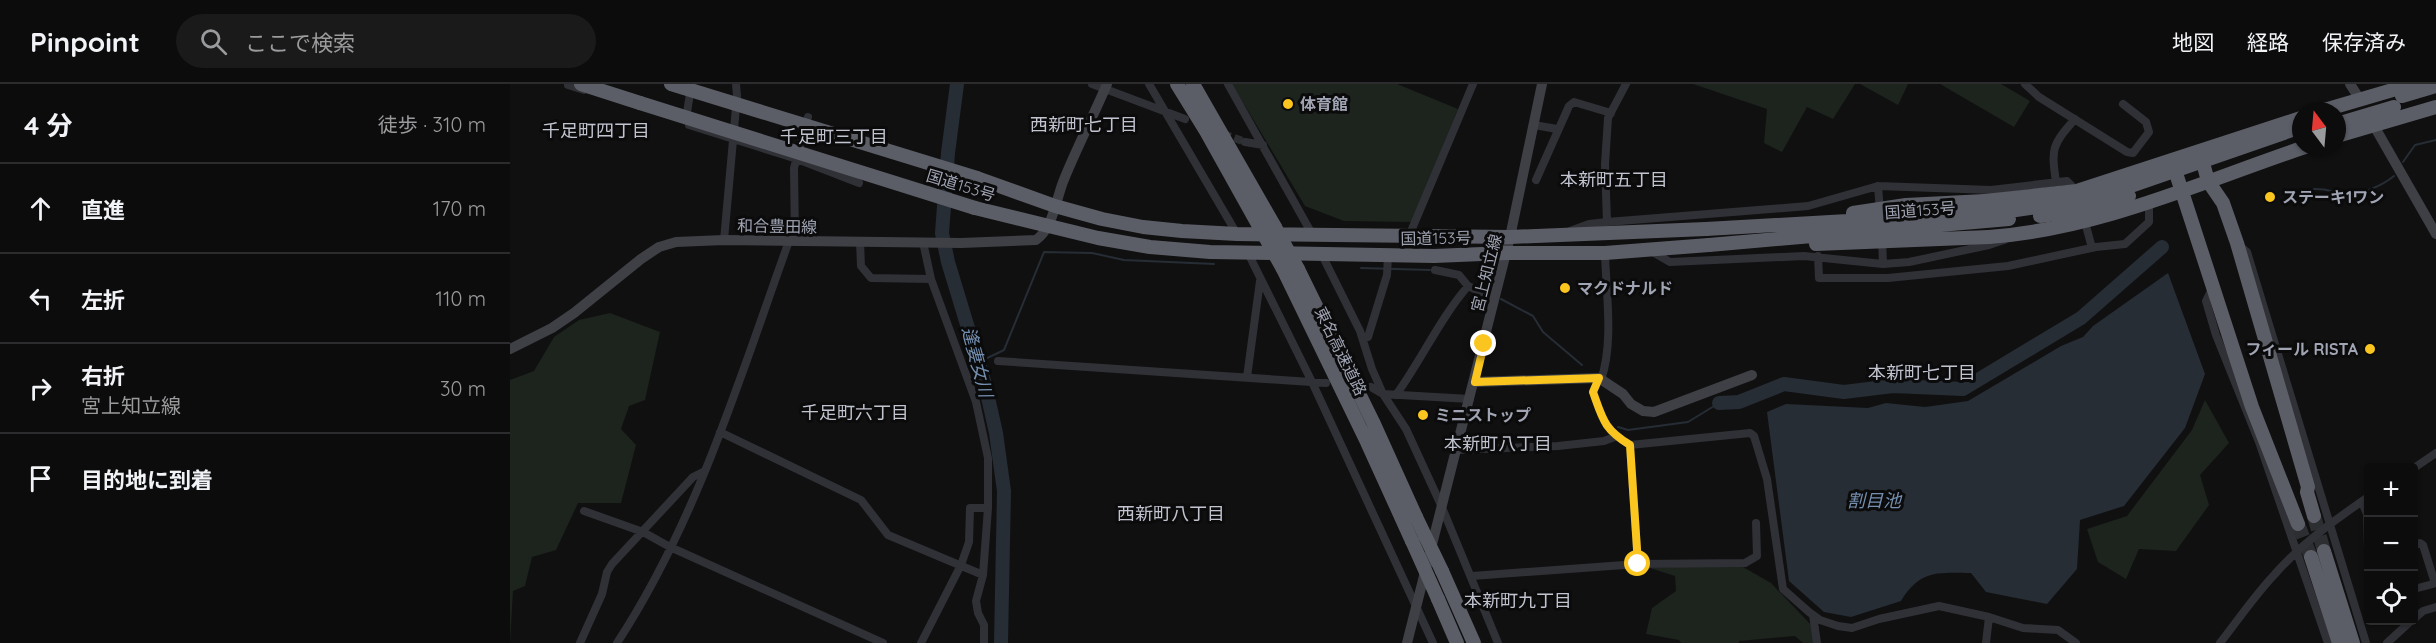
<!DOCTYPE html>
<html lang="ja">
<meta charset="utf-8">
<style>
:root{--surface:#0c0c0d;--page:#1a1a1b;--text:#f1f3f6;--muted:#9a9b9d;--line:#2c2c2e}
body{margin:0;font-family:Quicksand,"Noto Sans JP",sans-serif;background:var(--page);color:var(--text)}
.controls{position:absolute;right:18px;bottom:18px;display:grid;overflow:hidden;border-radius:6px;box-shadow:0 2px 4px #0004}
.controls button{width:54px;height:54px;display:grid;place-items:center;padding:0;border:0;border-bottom:2px solid var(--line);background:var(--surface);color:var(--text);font:30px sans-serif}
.compass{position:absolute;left:1782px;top:18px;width:54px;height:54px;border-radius:50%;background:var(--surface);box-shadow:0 2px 4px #0004;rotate:344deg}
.stop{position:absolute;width:18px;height:18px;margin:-14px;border:4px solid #fac51f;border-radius:50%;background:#fff}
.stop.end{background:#fac51f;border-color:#fff;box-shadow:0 2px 6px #0008}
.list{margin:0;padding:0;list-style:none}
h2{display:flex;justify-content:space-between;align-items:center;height:78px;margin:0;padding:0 24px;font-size:26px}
h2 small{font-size:20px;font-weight:400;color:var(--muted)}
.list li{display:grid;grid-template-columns:39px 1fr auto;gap:18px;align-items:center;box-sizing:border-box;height:90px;padding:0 24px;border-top:2px solid var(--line)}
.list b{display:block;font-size:22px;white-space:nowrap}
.list p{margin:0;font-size:20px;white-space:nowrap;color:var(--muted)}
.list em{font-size:20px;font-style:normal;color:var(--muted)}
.icon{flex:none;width:33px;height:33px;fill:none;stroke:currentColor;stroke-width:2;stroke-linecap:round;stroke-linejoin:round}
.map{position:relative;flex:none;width:1926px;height:559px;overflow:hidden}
header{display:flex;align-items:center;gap:36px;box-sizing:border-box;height:84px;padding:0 30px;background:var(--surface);border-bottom:2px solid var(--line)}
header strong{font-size:28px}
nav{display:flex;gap:33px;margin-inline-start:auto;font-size:21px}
.search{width:420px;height:54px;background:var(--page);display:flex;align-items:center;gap:15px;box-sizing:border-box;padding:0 21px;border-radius:33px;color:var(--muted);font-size:22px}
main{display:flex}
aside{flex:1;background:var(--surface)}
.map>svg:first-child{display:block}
.green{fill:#1c241d}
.water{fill:#262d35}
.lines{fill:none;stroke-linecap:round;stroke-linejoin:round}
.stream{stroke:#262d35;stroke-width:2}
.river{stroke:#262d35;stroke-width:14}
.street-tunnel{stroke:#2d2e31;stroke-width:8;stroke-dasharray:8 4;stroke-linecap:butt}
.highway-tunnel{stroke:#2d2e31;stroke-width:14;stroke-dasharray:14 7;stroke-linecap:butt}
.street{stroke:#303136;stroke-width:8}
.secondary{stroke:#3e4046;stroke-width:10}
.highway{stroke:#5c5e67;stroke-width:14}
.highway-bridge{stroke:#5c5e67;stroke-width:14}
.route{stroke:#fac51f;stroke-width:8}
.poi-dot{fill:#fac51f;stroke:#0b0b0c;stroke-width:2}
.labels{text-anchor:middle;stroke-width:6;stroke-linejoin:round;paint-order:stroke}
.poi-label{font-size:16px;font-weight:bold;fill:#a0a4b3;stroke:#0b0b0c;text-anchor:start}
.street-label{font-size:16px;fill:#a0a4b3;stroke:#0b0b0c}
.neighbourhood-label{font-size:18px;fill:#c1c3cf;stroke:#0b0b0c}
.water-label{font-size:18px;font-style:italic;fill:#748fb0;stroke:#0b0b0c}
</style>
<header>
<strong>Pinpoint</strong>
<div class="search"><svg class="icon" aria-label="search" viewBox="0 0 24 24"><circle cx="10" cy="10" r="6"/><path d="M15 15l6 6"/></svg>ここで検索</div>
<nav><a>地図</a><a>経路</a><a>保存済み</a></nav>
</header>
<main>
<aside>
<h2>4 分<small>徒歩 · 310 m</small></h2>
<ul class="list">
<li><svg class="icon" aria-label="ahead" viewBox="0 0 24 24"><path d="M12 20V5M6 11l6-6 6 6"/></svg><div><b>直進</b></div><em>170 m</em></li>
<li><svg class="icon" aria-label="left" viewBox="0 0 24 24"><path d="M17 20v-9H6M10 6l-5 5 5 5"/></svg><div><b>左折</b></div><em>110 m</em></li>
<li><svg class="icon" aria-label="right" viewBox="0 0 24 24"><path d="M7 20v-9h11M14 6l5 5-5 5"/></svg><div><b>右折</b><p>宮上知立線</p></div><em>30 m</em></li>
<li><svg class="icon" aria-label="arrive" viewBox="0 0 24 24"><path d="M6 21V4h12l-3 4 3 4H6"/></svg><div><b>目的地に到着</b></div></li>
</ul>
</aside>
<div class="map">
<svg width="1926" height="559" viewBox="0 0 1926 559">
<rect width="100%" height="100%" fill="#101011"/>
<path class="green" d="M722,0H887L948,25L902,138L834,137L795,122Z
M1183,0H1345L1323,35L1297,23L1272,68L1254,59L1257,25Z
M1350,0H1398L1388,21Z
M1430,0H1491L1520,17L1504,43Z
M100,229L150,248L135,316L119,322L111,345L126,361L111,419H68L46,466L22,473L15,502L3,507L0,559V296L24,287L44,253L69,236Z
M1695,316L1719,359L1690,391L1699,421L1666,467L1629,465L1616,495L1588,478L1577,445L1617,432L1682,346Z
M1172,483H1233L1261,499L1305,545L1303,559H1293L1285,552L1229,557V559H1171L1169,556L1136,550L1142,524L1166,507L1165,492L1140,484Z"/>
<path class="water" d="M1658,189L1695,290L1675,344L1614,422L1570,436L1567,485L1537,520L1476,508L1461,489C1428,489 1411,485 1391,517L1341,533L1314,528L1279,497L1257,328L1276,320L1358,324L1376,319L1415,323L1458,317L1551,262L1573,253L1583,242Z"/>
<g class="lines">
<path class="stream" d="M1893,78L1905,61L1926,56
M1801,105C1819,104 1820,108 1834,110C1850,112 1873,101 1884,92
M1652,163L1657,161
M851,184L920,186
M991,215L1023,232L1033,248L1072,281
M469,278L494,266L534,168L582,169L614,176L704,180
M1108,343L1118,346L1178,338L1209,319"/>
<path class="river" d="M447,0L438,69L432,149L438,178L475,300L486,349L494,407L491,559
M1209,319L1229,318L1274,300L1334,308L1383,302L1453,305L1571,234L1652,163"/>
<path class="street-tunnel" d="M713,50L735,58"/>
<path class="highway-tunnel" d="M1804,432L1814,467
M1788,440L1801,473"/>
<path class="street" d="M582,0L675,35
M639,0L727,150
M718,0L802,150
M1515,0L1529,13L1617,68L1623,69L1639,48L1636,38L1613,20
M58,1L74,6
M176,35L181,3
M179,41L287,75L349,99
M1024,41L1047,45
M735,58L753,61
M1026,96L1059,22L1064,18L1101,29
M1546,98C1541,64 1542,61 1565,35
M1368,102L1370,127
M1097,138L1095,80L1098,34L1116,0
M1575,138L1582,164
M1060,147L1079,140L1097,138L1298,122L1368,102L1481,106L1557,97L1567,107
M899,152L963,0
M1372,154L1373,180
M214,156L227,12L226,0
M285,156L284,84L298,33
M350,158L351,182L361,194L421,195
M413,158L421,195L466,318L478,374V424L473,491L466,517L468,529L474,541V559
M1730,162L1737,168L1856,559
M1141,167L1160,178L1294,172L1373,180L1399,178L1479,161L1494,156
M738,169L802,298L923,559
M812,171L850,247L862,285L873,310L896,345L931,421L988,559
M1308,172L1309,194H1378L1498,182L1586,163L1615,160L1639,138V119
M925,186L949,191L958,202L985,214
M1702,205L1696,217L1706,251L1749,358L1818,559
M853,255L858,253L877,191L878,171
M488,277L816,299
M737,293L750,197
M1089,294L1083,308C1093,336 1094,345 1120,361L1240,349L1244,352L1257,395L1273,505L1299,528L1310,536L1328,542L1342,544L1369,535L1429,522L1479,533L1513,544L1548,546L1566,559
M1091,296C1104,259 1096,208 1095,169
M861,303L873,310L960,315
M886,311C912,275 929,236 958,202
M210,348L351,416L378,451L473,491
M1120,361L1128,480
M947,366L1048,362L1094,357L1107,352
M1904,384L1926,369
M1852,418L1857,430L1858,467
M74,427L133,448L160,463L373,559
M1904,461L1910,459L1913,461L1924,496L1923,500L1904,505
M962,492L1128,480L1235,479L1247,472L1246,439
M1303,531L1307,559
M1904,535L1913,527L1926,523
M70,559L92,510L97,488L102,480L183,393L193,388
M107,559C187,437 230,293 279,157
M411,559L451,481L459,458L460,424H478
M1476,559L1479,533
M1710,559C1728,536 1745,511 1765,490C1792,459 1825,436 1858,413
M1877,559L1902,536"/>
<path class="secondary" d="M1840,0L1849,14
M1863,40L1926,150
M0,265L42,244L64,229L131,175L149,163L166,158L214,156L451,159L526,156C543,144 546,116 553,98C566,65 583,33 597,0
M965,298L1089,294L1113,310L1121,320L1133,327L1144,328L1242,291
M897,559L1000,153L1032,0"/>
<path class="highway" d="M71,0L130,19
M667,0L696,47L749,142
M683,0L765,143
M1892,12L1926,2
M1811,27L1903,0
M1827,52L1926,23
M1690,68L1698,97L1713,119L1727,159L1798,403L1797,408L1804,432
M1662,77L1742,323L1788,440
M467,94L545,122L592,135L633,143L672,147L727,150L1000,153L1196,145
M1475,117L1567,107L1791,34
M465,124L588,154L640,163L700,168L924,172L996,169H1095L1199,161
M1479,153C1590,145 1691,98 1795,63
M773,185L857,358L902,457
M788,185L863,338L906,433
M1814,467L1843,559
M1801,473L1829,559
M932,487L964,559
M928,515L947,559"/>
<path class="highway-bridge" d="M161,0L467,94
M130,19L465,124
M1827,40L1884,23
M1343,129L1396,121L1475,117
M1530,132L1568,127L1619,112
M749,142L773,185
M765,143L788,185
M1196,145L1424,132L1506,126L1567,117L1621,102L1791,43
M1306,160L1479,153
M1199,161L1499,135
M906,433L932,487
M902,457L928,515"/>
</g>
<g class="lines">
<path class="route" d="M974,260L965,298L1089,294L1083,308C1093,336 1094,345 1120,361L1128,480"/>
</g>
<g class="poi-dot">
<circle cx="778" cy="20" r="6"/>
<circle cx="1760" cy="113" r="6"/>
<circle cx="1055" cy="204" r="6"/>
<circle cx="1860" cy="265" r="6"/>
<circle cx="913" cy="331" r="6"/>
</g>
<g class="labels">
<g class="poi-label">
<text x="790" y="26">体育館</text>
<text x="1772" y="119">ステーキ1ワン</text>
<text x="1067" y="210">マクドナルド</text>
<text x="1848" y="271" text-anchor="end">フィール RISTA</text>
<text x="925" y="337">ミニストップ</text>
</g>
<g class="street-label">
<text transform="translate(451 101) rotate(17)" y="6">国道153号</text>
<text transform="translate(1410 126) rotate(-4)" y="6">国道153号</text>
<text transform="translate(267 142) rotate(1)" y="6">和合豊田線</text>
<text transform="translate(926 154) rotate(-1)" y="6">国道153号</text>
<text transform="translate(976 189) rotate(-76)" y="6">宮上知立線</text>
<text transform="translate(831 267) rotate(64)" y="6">東名高速道路</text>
</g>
<g class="neighbourhood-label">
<text x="574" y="47">西新町七丁目</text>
<text x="86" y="53">千足町四丁目</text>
<text x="324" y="59">千足町三丁目</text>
<text x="1104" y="102">本新町五丁目</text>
<text x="1412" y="295">本新町七丁目</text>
<text x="345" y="335">千足町六丁目</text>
<text x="988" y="366">本新町八丁目</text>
<text x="661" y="436">西新町八丁目</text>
<text x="1008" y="523">本新町九丁目</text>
</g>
<g class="water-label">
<text transform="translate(467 278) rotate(75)" y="6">逢妻女川</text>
<text x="1364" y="423">割目池</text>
</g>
</g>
</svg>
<div class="controls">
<button>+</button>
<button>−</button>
<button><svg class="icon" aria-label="locate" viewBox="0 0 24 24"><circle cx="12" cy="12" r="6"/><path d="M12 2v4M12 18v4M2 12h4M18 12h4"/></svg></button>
</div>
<svg class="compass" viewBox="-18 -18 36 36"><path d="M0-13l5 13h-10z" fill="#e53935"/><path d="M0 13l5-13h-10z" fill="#9a9b9d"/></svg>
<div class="stop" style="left:1128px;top:480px"></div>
<div class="stop end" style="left:974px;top:260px"></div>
</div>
</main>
